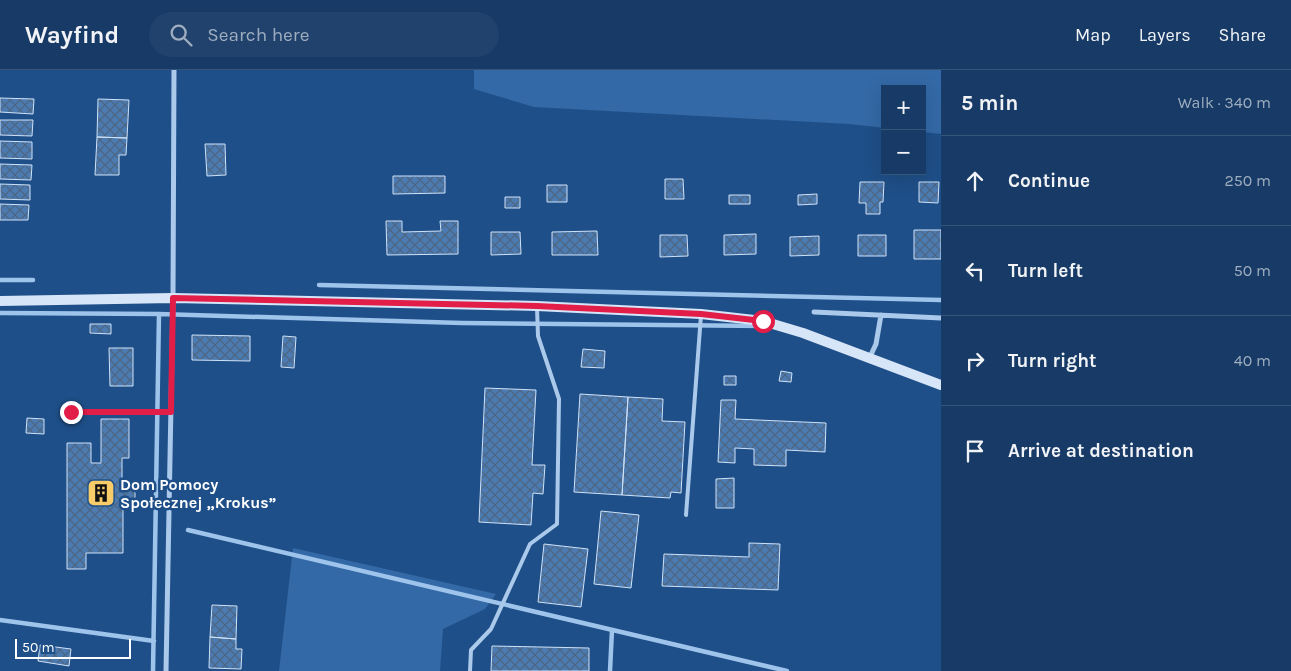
<!DOCTYPE html>
<meta charset="utf-8">
<style>
:root{--surface:#173b66;--page:#20426c;--text:#f1f3f6;--muted:#9eadbf;--line:#36557a}
body{margin:0;font-family:Karla,sans-serif;background:var(--page);color:var(--text)}
.controls{position:absolute;right:15px;top:15px;display:grid;overflow:hidden;border-radius:0px;box-shadow:0 5px 20px #0002}
.controls button{width:45px;height:45px;display:grid;place-items:center;padding:0;border:0;border-bottom:1px solid var(--line);background:var(--surface);color:var(--text);font:25px sans-serif}
.scale{position:absolute;left:15px;bottom:12px;width:116px;box-sizing:border-box;padding-left:5px;border:2px solid #fff;border-top:0;font-size:14px;line-height:18px;white-space:nowrap;color:#fff;-webkit-text-stroke:4px #1f4f88;paint-order:stroke}
.stop{position:absolute;width:15px;height:15px;margin:-11px;border:4px solid #e11d48;border-radius:50%;background:#fff}
.stop.end{background:#e11d48;border-color:#fff;box-shadow:0 1px 5px #0008}
.list{margin:0;padding:0;list-style:none}
h2{display:flex;justify-content:space-between;align-items:center;height:65px;margin:0;padding:0 20px;font-size:21px}
h2 small{font-size:16px;font-weight:400;color:var(--muted)}
.list li{display:grid;grid-template-columns:32px 1fr auto;gap:15px;align-items:center;box-sizing:border-box;height:90px;padding:0 20px;border-top:1px solid var(--line)}
.list b{display:block;font-size:19px;white-space:nowrap}
.list em{font-size:16px;font-style:normal;color:var(--muted)}
.icon{flex:none;width:28px;height:28px;fill:none;stroke:currentColor;stroke-width:2;stroke-linecap:round;stroke-linejoin:round}
.map{position:relative;flex:none;width:941px;height:601px;overflow:hidden}
header{display:flex;align-items:center;gap:30px;box-sizing:border-box;height:70px;padding:0 25px;background:var(--surface);border-bottom:1px solid var(--line)}
header strong{font-size:24px}
nav{display:flex;gap:28px;margin-inline-start:auto;font-size:18px}
.search{width:350px;height:45px;background:var(--page);display:flex;align-items:center;gap:12px;box-sizing:border-box;padding:0 18px;border-radius:28px;color:var(--muted);font-size:19px}
main{display:flex}
aside{flex:1;background:var(--surface)}
.map>svg:first-child{display:block}
.green{fill:#3369a6}
.lines{fill:none;stroke-linecap:round;stroke-linejoin:round}
.stream{stroke:#9ec4ec;stroke-width:4.5}
.building{fill:url(#building-cross-hatch);stroke:#cfe2f8}
.lane{stroke:#aac9eb;stroke-width:4}
.street{stroke:#aac9eb;stroke-width:5}
.secondary{stroke:#d6e5f8;stroke-width:10}
.route{stroke:#e11d48;stroke-width:6}
.labels{text-anchor:middle;stroke-width:5;stroke-linejoin:round;paint-order:stroke}
.poi-label{font-size:16px;font-weight:bold;fill:#fff;stroke:#1f4f88;text-anchor:start}
</style>
<header>
<strong>Wayfind</strong>
<div class="search"><svg class="icon" aria-label="search" viewBox="0 0 24 24"><circle cx="10" cy="10" r="6"/><path d="M15 15l6 6"/></svg>Search here</div>
<nav><a>Map</a><a>Layers</a><a>Share</a></nav>
</header>
<main>
<div class="map">
<svg width="941" height="601" viewBox="0 0 941 601">
<defs>
<pattern id="building-cross-hatch" width="8" height="8" patternUnits="userSpaceOnUse" patternTransform="scale(1.25)"><rect width="8" height="8" fill="#4c7bb2"/><path d="M0 0l8 8M0 8l8-8" fill="none" stroke="#4c6684"/></pattern>
</defs>
<rect width="100%" height="100%" fill="#1f4f88"/>
<path class="green" d="M474,0H941V64L922,62V19H885V58L849,54L534,37L474,19Z
M293,478L496,524L485,539L443,559L440,601H279Z"/>
<g class="lines">
<path class="stream" d="M0,210H33
M319,215L941,230
M0,243L159,244L462,253L768,256
M188,460L787,601
M0,550L154,571
M153,601L159,244
M610,601L612,560"/>
</g>
<path class="building" d="M0,28L34,29L33,44L0,42Z
M98,29L129,30L127,68L97,67Z
M0,50H33L32,66L0,65Z
M97,67L127,68L126,85H119V105H95Z
M0,71L32,72V89L0,88Z
M205,74H225L226,105L207,106Z
M0,94L32,95L31,110L0,109Z
M393,106H445V123L393,124Z
M665,109H683L684,129H665Z
M860,112H884L883,132H880V144H866V133H859Z
M919,112H939L938,133L919,132Z
M0,114L30,115V130L0,129Z
M547,115H567V132H547Z
M817,124V134L798,135V125Z
M729,125H750V134H729Z
M505,127H520V138H505Z
M0,134L29,135L28,150H0Z
M386,151H402V162L441,161L440,151H458V184L387,185Z
M914,160H941V189H914Z
M597,161L598,185H552V162Z
M491,162H520L521,184L491,185Z
M756,164V184L724,185V165Z
M660,165H687L688,186L660,187Z
M858,165H886V186H858Z
M819,166V185L790,186V167Z
M90,254H111V264L90,263Z
M192,265L250,266V291L192,290Z
M283,266L296,267L294,298L281,297Z
M109,278H133V316H110Z
M583,279L605,281L604,298L581,297Z
M781,301L792,303L791,312L779,311Z
M724,306H736V315H724Z
M485,318L536,320L532,395H545L543,424L533,423L531,455L479,452Z
M580,324L628,327L622,425L574,422Z
M628,327L663,329L662,351L685,352L681,423L671,422L670,428L622,425Z
M721,330H736L735,349L826,353L825,382L786,380V396L754,395V379L735,378V393L718,392Z
M27,348L44,349V364L26,363Z
M101,349H129V388H122V416H135V430H123V483H86V499H67V373H91V393H101Z
M734,408V438H716V409Z
M601,441L639,445L631,518L594,514Z
M749,473L780,474L778,520L662,516L664,484L749,487Z
M544,474L588,479L581,537L538,532Z
M212,535L237,536L236,569L210,567Z
M210,567L236,569V579H242L241,599L209,598Z
M40,575L71,579L69,596L38,591Z
M492,576L589,578V601H491Z"/>
<g class="lines">
<path class="lane" d="M71,342H171
M686,445L701,245
M470,601L471,580L491,559L530,474L557,454L559,329L538,266L537,238"/>
<path class="street" d="M814,242L941,248
M869,289L876,274L881,245
M166,601L173,228L174,0"/>
<path class="secondary" d="M0,231L173,228L537,236L701,244L763,251L803,263L941,315"/>
</g>
<g class="lines">
<path class="route" d="M71,342H171L173,228L537,236L701,244L763,251"/>
</g>
<defs>
<symbol id="building-square" viewBox="-11 -11 22 22"><rect x="-9" y="-9" width="18" height="18" rx="4" fill="#f9cc6a" stroke="#1f4f88"/><path d="M-4-6H4V6H1V3H-1V6H-4ZM-2.5-4.3h1.7v1.8h-1.7ZM.8-4.3h1.7v1.8H.8ZM-2.5-1h1.7V.8h-1.7ZM.8-1h1.7V.8H.8Z" fill="#111"/></symbol>
</defs>
<g fill-rule="evenodd">
<use href="#building-square" x="85" y="407" width="32" height="32"/>
</g>
<g class="labels">
<g class="poi-label">
<text x="120" y="420">Dom Pomocy<tspan x="120" dy="18">Społecznej „Krokus”</tspan></text>
</g>
</g>
</svg>
<div class="controls">
<button>+</button>
<button>−</button>
</div>
<div class="scale">50 m</div>
<div class="stop" style="left:763px;top:251px"></div>
<div class="stop end" style="left:71px;top:342px"></div>
</div>
<aside>
<h2>5 min<small>Walk · 340 m</small></h2>
<ul class="list">
<li><svg class="icon" aria-label="ahead" viewBox="0 0 24 24"><path d="M12 20V5M6 11l6-6 6 6"/></svg><div><b>Continue</b></div><em>250 m</em></li>
<li><svg class="icon" aria-label="left" viewBox="0 0 24 24"><path d="M17 20v-9H6M10 6l-5 5 5 5"/></svg><div><b>Turn left</b></div><em>50 m</em></li>
<li><svg class="icon" aria-label="right" viewBox="0 0 24 24"><path d="M7 20v-9h11M14 6l5 5-5 5"/></svg><div><b>Turn right</b></div><em>40 m</em></li>
<li><svg class="icon" aria-label="arrive" viewBox="0 0 24 24"><path d="M6 21V4h12l-3 4 3 4H6"/></svg><div><b>Arrive at destination</b></div></li>
</ul>
</aside>
</main>
